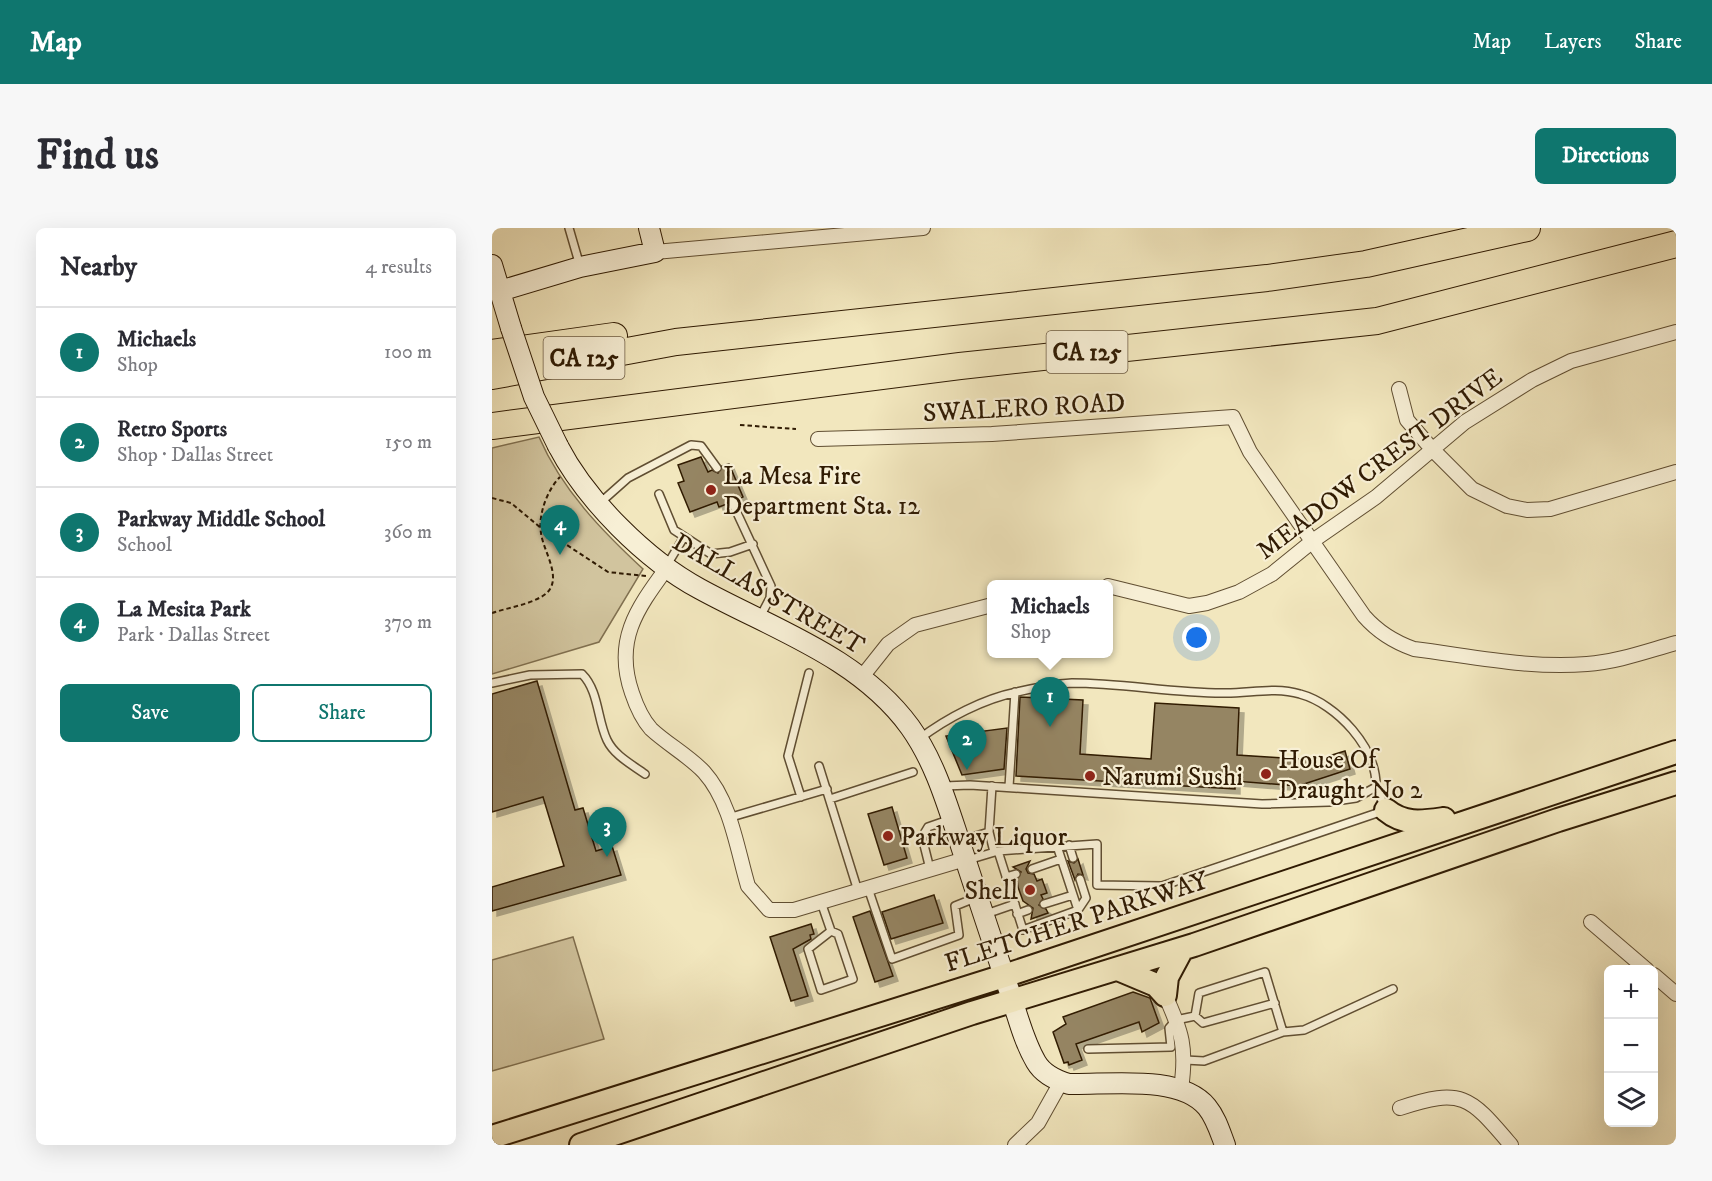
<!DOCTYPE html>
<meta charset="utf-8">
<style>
:root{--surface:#fff;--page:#f7f7f7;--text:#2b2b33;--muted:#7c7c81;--line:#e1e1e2;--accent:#0f766e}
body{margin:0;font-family:"IM FELL DW Pica",serif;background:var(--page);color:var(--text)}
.controls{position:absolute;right:18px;bottom:18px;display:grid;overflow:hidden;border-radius:9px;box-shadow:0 6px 24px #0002}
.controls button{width:54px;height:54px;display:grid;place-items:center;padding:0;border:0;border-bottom:2px solid var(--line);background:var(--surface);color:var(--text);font:30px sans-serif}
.you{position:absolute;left:705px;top:410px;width:21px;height:21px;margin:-15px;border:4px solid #fff;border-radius:50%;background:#1a73e8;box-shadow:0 0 0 9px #1a73e833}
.badge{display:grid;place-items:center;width:39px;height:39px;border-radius:50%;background:var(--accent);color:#fff;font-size:20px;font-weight:700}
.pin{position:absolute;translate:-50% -50px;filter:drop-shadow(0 2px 3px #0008)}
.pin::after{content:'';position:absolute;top:32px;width:21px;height:18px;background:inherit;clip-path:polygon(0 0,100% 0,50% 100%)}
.popup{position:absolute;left:495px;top:352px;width:126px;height:78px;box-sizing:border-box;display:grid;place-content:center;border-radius:9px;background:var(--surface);filter:drop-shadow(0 2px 4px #0005);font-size:20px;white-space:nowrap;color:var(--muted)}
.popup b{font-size:22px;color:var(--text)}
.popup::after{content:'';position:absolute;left:50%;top:100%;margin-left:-12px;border:12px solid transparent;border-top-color:var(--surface)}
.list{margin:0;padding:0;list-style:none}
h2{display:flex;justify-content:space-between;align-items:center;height:78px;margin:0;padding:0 24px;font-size:26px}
h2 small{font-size:20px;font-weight:400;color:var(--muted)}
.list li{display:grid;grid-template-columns:39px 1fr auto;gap:18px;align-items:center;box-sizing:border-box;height:90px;padding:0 24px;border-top:2px solid var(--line)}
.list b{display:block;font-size:22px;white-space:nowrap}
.list p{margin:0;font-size:20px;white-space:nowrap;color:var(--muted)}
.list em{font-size:20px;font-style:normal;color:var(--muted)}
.actions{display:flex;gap:12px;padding:18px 24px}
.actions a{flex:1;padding:14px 0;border:2px solid var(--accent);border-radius:9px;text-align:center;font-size:21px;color:var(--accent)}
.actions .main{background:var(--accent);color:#fff}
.icon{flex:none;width:33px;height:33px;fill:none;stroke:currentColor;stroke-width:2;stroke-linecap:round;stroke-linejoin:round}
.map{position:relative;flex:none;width:1184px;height:917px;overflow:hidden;border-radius:9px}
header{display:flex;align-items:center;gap:36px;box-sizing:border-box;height:84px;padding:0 30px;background:var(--accent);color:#fff}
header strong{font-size:28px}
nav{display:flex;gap:33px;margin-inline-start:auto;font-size:21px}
.intro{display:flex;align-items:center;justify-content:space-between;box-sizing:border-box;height:144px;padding:0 36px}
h1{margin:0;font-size:42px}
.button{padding:15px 27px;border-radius:9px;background:var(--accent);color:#fff;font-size:21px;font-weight:700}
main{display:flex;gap:36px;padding:0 36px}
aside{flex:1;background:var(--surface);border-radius:9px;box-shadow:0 6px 24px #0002}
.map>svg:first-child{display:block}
.green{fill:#d1c49e;stroke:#807050;stroke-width:1.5}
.building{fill:#958564;stroke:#301b03;stroke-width:1.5;filter:url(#shadow)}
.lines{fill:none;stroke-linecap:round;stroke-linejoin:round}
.lane-casing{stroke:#604e32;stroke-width:10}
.street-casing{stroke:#604e32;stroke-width:16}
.secondary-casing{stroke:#301b03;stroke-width:22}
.primary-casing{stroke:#301b03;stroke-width:26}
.highway-casing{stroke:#301b03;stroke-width:28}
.path{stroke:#301b03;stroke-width:2;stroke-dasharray:4.5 3;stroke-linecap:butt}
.lane{stroke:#f7efd5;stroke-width:7}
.street{stroke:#f7efd5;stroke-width:14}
.secondary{stroke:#f7efd5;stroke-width:20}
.primary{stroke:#f2e7be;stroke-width:22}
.highway{stroke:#f2e7be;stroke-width:26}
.secondary-bridge-casing{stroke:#301b03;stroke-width:22;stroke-linecap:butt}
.secondary-bridge{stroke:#f7efd5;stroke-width:20}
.poi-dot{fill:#8f2418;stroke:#f7efd5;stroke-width:2}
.labels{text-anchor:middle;stroke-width:4.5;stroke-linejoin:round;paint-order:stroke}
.shield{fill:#f7efd5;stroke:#6c5b42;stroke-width:1.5}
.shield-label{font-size:24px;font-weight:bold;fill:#301b03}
.street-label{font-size:26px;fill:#301b03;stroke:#f7efd5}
.poi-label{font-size:26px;fill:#301b03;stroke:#f7efd5;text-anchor:start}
</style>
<header>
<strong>Map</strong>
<nav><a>Map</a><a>Layers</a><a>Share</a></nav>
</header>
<div class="intro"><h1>Find us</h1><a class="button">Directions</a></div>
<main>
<aside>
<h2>Nearby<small>4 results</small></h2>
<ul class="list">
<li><span class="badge">1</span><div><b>Michaels</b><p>Shop</p></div><em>100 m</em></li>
<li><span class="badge">2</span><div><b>Retro Sports</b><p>Shop · Dallas Street</p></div><em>150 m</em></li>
<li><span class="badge">3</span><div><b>Parkway Middle School</b><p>School</p></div><em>360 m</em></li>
<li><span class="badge">4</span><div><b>La Mesita Park</b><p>Park · Dallas Street</p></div><em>370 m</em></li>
</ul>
<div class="actions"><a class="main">Save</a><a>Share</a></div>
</aside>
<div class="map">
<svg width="1184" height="917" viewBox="0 0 1184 917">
<defs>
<filter id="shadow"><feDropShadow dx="5" dy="5" stdDeviation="0" flood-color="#0004"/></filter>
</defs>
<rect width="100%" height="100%" fill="#f2e7be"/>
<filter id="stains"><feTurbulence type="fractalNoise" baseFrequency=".00333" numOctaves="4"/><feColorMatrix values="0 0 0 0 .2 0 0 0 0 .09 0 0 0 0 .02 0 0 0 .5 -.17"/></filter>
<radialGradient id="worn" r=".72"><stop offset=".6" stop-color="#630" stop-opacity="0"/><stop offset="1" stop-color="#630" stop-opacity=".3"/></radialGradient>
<path class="green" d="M47,209C70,262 110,303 151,341L107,414L0,446V220Z
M81,709L112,811L0,843V732Z"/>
<path class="building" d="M209,229L216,244L220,242L226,245L230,238L237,236L251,269L245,272L238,269L235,276L227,279L225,274L198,284L186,255L192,253L186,237Z
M45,453L83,582L91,580L104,623L120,618L129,647L0,683V659L72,638L51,569L0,584V466Z
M528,469L591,472L588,526L659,531L663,475L747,480L745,527L824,532L853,523L858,541L806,558L743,553V561L524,548Z
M515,500L512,541L470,547L454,508Z
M400,579L415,630L392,637L376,586Z
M586,631L591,647L586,646L583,652L576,633L582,635Z
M538,633L534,641L536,645L542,646L545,653L550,651L555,665L549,667L551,671L547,677L554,681L556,685L539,691L541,680L531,673L526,659L525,651L529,644L521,639Z
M442,667L451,695L399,711L390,684Z
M378,683L401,748L383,754L361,689Z
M319,696L322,706L318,707L319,711L301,721L316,768L299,773L278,709Z
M641,764L658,770L667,795L650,804L647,794L584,816L590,832L577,837L576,834L572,835L561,804L574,796L571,789Z"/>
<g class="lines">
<defs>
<path id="lane" d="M77,0L88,38
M167,266L182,302L219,326L238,324L261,316
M109,274L136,250L199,217L209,218L225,240
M240,274L279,358L278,370L268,389
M175,337L192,309
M0,455L38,447L90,446C107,463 105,491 115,512C122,527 139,536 153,546
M427,511C455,490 491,471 525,464C542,460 562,456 580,455C630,455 680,465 730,465C756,466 782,458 808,466C845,476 885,520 884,559
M327,538L366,663
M452,558L478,557L770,576L837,574L864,570L884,559L894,582L670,658L605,657V616L506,623L476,632
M500,558L497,604L502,624
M517,559L523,464
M309,569L296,528L317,445
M338,571L421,544
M236,590L335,561
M470,612L497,604
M577,617L581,630
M506,623L531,702L586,682L565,618
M438,641L430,609L436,599L459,591
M540,641L569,631
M514,649L524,646
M376,660L400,731L467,707L463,678L483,670
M329,674L339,703L346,706L361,751L329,762L316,721L339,703
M552,676L581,667
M586,682L594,670L588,651
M494,686L523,676
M525,686L536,682
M791,804L812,802L901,761
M596,821L679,819L677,800L684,792L703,788L711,795L783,775
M693,832L712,833L791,804L773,744L707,765L703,788"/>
<path id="street" d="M163,24L431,0
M907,161L915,192L939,220L980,261L1015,278L1035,282L1058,281L1184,244
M326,211L500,206L741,189L758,224L872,388C886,404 902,414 922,421C979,428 1038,441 1095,436C1125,434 1155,423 1184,415
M174,341C144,382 122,413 140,465C144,477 151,492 159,501C175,516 197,528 212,544C239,574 245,621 256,658L277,682H302L473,631
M616,358L697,378L715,375L747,364L780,346L822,312L884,269L973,194L1040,152L1079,133L1184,104
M369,450L396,416L423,397L500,377
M1099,694L1155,742
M1162,747L1184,766
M673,767C690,804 695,820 689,861
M908,880C971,859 978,869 1019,917
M523,917L546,895L569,854"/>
<path id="secondary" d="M0,37L19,100
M8,63L88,39L163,24L157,0
M66,218C94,272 154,332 208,361C281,401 367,429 418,499C443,534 455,576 468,615C484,664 500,713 517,762C525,785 531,812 544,834C551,846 563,852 577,856C617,857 688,846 715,879C724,890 728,904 733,917"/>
<path id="primary" d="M894,582C912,597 930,594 952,591
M626,741L664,757L673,767
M673,767L675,749L690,721
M0,909L512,748L1184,524
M89,917L480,785L702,717L1066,592L1184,555"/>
<path id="highway" d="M0,125L122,108
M0,148L184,114L775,50L874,36L1035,0
M0,198L468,138L885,93L1184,16"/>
</defs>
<use href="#lane" class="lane-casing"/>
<use href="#street" class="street-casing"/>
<use href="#secondary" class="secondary-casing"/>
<use href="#primary" class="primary-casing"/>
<use href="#highway" class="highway-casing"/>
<path class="path" d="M248,197L304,201
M0,270L19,275L49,300L116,344L154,348
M0,385C15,380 35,377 49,369C75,355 51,324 49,305C46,287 55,262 68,249"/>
<use href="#lane" class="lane"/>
<use href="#street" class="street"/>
<use href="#secondary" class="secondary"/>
<use href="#primary" class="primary"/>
<use href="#highway" class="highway"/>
<defs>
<path id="secondary-bridge" d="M19,100L42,169L66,218"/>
</defs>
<use href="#secondary-bridge" class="secondary-bridge-casing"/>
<use href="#secondary-bridge" class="secondary-bridge"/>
</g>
<g class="poi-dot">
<circle cx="219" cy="262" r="6"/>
<circle cx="774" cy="546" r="6"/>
<circle cx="598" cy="548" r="6"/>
<circle cx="396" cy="608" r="6"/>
<circle cx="538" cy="662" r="6"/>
</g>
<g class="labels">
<g class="shield">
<rect x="554.5" y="103" width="81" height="42" rx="4.5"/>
<rect x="51.5" y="109" width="81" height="42" rx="4.5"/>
</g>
<g class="shield-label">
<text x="595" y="132">CA 125</text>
<text x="92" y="138">CA 125</text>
</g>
<g class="street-label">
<text transform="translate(532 179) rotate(-3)" y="9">SWALERO ROAD</text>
<text transform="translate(887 235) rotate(-37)" y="9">MEADOW CREST DRIVE</text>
<text transform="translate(277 365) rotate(30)" y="9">DALLAS STREET</text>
<text transform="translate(584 693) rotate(-18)" y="9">FLETCHER PARKWAY</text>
</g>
<g class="poi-label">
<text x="231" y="256">La Mesa Fire<tspan x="231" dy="30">Department Sta. 12</tspan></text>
<text x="786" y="540">House Of<tspan x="786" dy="30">Draught No 2</tspan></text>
<text x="610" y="557">Narumi Sushi</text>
<text x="408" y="617">Parkway Liquor</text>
<text x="526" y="671" text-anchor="end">Shell</text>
</g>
</g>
<rect width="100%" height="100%" filter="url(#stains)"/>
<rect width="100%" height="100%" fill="url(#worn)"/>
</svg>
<div class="controls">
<button>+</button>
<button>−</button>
<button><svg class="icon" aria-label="layers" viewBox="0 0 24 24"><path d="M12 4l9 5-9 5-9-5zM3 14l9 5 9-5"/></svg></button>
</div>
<div class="you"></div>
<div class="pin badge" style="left:558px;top:499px">1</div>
<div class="popup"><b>Michaels</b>Shop</div>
<div class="pin badge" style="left:475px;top:542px">2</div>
<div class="pin badge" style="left:115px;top:629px">3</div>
<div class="pin badge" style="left:68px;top:327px">4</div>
</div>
</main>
